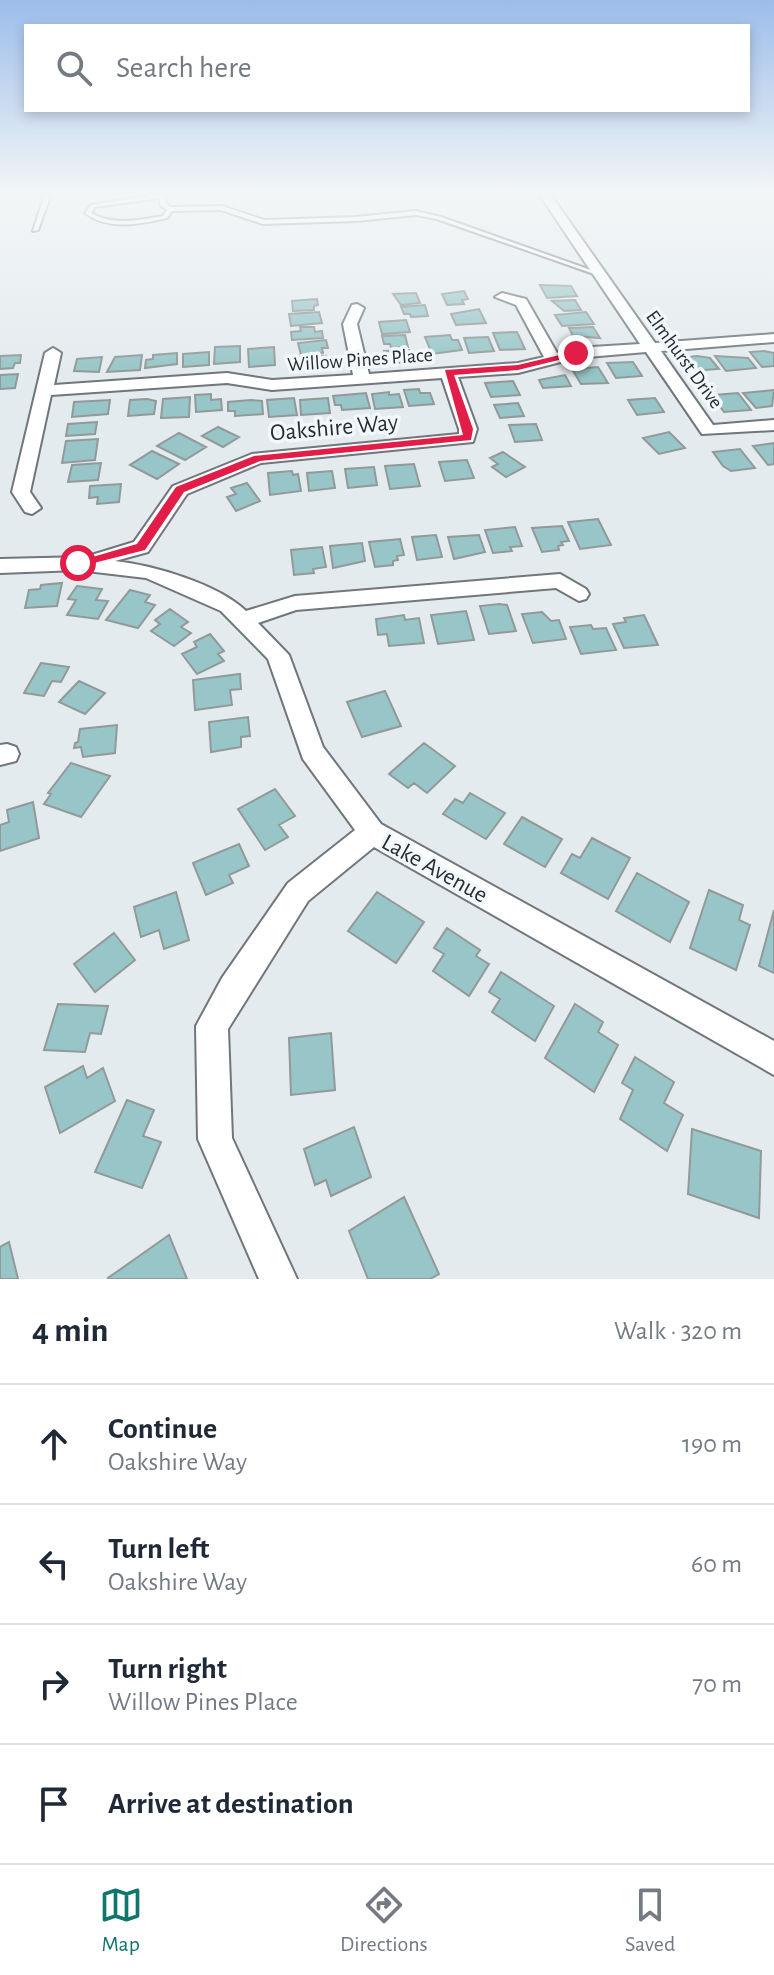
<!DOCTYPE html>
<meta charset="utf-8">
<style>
:root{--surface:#fff;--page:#f2f2f3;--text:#1f2937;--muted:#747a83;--line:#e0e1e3;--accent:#0f766e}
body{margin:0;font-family:"Alegreya Sans",sans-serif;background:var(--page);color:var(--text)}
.stop{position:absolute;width:24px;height:24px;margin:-18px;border:6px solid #e11d48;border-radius:50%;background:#fff}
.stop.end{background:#e11d48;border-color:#fff;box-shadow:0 2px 8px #0008}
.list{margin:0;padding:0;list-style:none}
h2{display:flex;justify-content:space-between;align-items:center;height:104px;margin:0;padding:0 32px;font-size:34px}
h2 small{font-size:26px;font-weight:400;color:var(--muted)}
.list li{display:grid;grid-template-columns:52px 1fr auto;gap:24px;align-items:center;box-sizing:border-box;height:120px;padding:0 32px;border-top:2px solid var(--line)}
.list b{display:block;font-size:30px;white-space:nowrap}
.list p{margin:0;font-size:26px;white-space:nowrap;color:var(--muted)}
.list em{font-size:26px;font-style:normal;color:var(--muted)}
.icon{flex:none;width:44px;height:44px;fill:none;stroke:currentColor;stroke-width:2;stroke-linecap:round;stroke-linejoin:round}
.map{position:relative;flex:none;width:774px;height:1279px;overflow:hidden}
.search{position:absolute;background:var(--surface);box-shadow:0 4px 12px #0003;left:24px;right:24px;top:24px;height:88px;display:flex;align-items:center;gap:20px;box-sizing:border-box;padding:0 28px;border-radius:0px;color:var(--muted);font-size:30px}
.sheet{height:584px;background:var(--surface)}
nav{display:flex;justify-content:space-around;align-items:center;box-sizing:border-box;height:112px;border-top:2px solid var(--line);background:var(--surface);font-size:22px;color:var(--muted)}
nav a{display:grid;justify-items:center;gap:4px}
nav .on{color:var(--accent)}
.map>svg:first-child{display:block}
.building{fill:#98c6c8;stroke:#919999;stroke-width:2}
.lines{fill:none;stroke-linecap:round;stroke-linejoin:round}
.service-casing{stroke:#707679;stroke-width:4}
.minor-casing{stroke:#707679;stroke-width:4}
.service{fill:#fff;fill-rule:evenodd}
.minor{fill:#fff;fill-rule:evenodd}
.route{fill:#e11d48}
.labels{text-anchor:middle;stroke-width:7;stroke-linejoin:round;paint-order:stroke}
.far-street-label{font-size:20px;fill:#292c2d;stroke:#f1f8fc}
.street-label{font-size:24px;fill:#292c2d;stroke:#f1f8fc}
</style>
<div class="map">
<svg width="774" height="1279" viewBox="0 0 774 1279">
<rect width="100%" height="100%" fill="#e4ebee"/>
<path class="building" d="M540,285L571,286L577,296L547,298Z
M464,291L468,299L462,300L464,304L447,305L442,294Z
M416,293L420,303L401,305L393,294Z
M317,299L318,305L314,306V310L293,311L292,301Z
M575,300L581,310L564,311L552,301Z
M425,305L428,316L411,317L410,314H404L401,307Z
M479,309L486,323L456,325L451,314Z
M319,312L322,323L291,326L289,314Z
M586,312L594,324L562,326L555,315Z
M406,320L410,332L382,334L379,322Z
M300,327H314L315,332L322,331L323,338L292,340L291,332L301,331Z
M593,327L600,338L573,336L569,328Z
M517,332L525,349L500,350L493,333Z
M405,335L408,347L391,348L390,344H384L382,336Z
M450,335L452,340H458L462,350L432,354L425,337Z
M488,337L494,351L469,353L464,338Z
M326,340L328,348H322L323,353L301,355L298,343Z
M240,346V362L214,364L215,347Z
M274,347L275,365L249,367L248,349Z
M409,350L413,362L393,363L392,359H386L384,351Z
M764,351L774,353V366L762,367L750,352Z
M209,352V365L183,367V354Z
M177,353V364L145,368L146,360L153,359V355Z
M21,355L20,363H15L13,368L0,369V356Z
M142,355L140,370L107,372L115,357Z
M326,356L328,369L301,371L299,357Z
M697,356L710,358L719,369L691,371L681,358Z
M715,356L748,358L756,368L726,371Z
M102,357L99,372L74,371L77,359Z
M633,362L642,376L616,378L607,363Z
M598,367L608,383L581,384L572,369Z
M18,374L15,388L0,389V375Z
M565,375L571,386L543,388L539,380Z
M513,381L520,395L491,397L485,383Z
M419,389L420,393H430L434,404L409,406L404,390Z
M774,390L772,406L756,408L743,393Z
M389,392V395L399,394L403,407L375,409L372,394Z
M366,393L370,408L342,410L341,405H335L333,396Z
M738,393L751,410L724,412L712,395Z
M211,394V400L221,399L222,410L196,412L195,395Z
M190,397L189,417L161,418L163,399Z
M294,398L297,415L269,417L267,400Z
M328,398L330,413L301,415L300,400Z
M655,398L664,412L637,415L628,400Z
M147,399L156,401L154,414L128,416L130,400Z
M110,400L108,414L72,417L74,402Z
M251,400L262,401L263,414L235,416V411H228V402Z
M518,403L524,416L500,418L494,405Z
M97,422L95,434L66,436L68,424Z
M536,424L542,440L515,442L509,425Z
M218,427L239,437L223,447L202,436Z
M669,432L685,448L659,454L643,438Z
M179,433L206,447L185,460L157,446Z
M98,439L95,460L62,463L66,441Z
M774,443V464L768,465L753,446Z
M740,449L755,468L731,471L723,466L713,452Z
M152,451L179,464L157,479L130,465Z
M503,452L525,467L506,477L492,467L498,464L490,458Z
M467,460L474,478L445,481L439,462Z
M101,463L98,480L68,482L72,465Z
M414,464L420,486L390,489L385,466Z
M374,467L377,485L348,488L345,469Z
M292,471L293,475L298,474L301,491L270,495L268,473Z
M332,471L335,488L309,491L307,473Z
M247,483L260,501L236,511L227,497L236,494L231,488Z
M121,484L119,502L97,504L98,497L89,498L90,486Z
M598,519L611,545L580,549L568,522Z
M562,526L569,541L561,542L563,545L558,546L559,550L542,552L532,528Z
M515,527L522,546L510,547L512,551L493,553L485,530Z
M436,535L442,557L417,560L412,537Z
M479,535L485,552L454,559L448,537Z
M400,539L404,555L397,556L398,560L393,561V565L375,567L369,542Z
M362,543L365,561L333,568L330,546Z
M322,547L326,567L313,569L314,573L294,575L291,550Z
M62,583L57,606L25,608L29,590L40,589L41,585Z
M77,586L102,589L96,600L108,601L98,619L67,615L76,600L68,599Z
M130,590L150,595L145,602L155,605L138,628L106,620Z
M499,604L507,605L516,631L489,634L480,606Z
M170,609L188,622L181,627L191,633L174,646L151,631L160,624L155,620Z
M466,611L474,640L438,644L431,615Z
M542,612L551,621L559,620L566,639L533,643L522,614Z
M404,615L405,620L419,618L424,643L389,646L387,634L378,635L376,619Z
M644,615L658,645L624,648L613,624L626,622L624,618Z
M591,625L593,629L606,628L616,650L581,654L570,627Z
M210,634L224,651L218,654L224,661L197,674L182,654L197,647L194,642Z
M41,663L69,667L61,682L52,681L44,696L24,693Z
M240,674L241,689L230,690L232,705L195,710L193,680Z
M79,681L105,693L85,714L59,702Z
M385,691L401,726L362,737L347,702Z
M248,717L250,736L241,737V747L211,752L209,722Z
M117,725L115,753L83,757L81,747L74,748L75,743L78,742L80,729Z
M424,743L455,766L427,793L414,783L408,788L389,774Z
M71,763L110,776L81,817L44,804L51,794L48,793Z
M275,789L295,816L279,825L288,837L265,850L238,809Z
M470,793L505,813L486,839L443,814L455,799L463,803Z
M33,802L39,838L0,851V825L9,822L7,810Z
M522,817L562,839L545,867L504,844Z
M592,838L630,858L608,899L561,873L572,854L580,858Z
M239,844L249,866L229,875L233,883L206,895L193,863Z
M637,873L689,902L670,942L616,911Z
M709,890L743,905L739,920L750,925L736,970L690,948Z
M176,892L189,940L164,949L159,930L141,937L134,907Z
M377,892L424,922L396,963L348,931Z
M774,910V973L759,966Z
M447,928L480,950L476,956L489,964L469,996L433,971L444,954L434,948Z
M114,933L135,960L95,992L74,964Z
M501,972L554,1006L535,1041L492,1012L500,999L489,992Z
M58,1004L108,1006L101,1034L90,1033L85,1052L44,1050Z
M575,1004L603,1022L598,1032L618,1045L594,1092L545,1058Z
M331,1033L335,1090L291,1095L289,1038Z
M635,1057L674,1082L664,1103L683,1115L667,1151L620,1119L633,1090L622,1083Z
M83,1066L87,1078L103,1068L115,1101L60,1133L45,1087Z
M127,1100L154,1110L143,1136L161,1142L142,1188L95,1172Z
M354,1127L371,1177L331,1196L326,1180L315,1185L304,1149Z
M692,1129L761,1151L759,1218L688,1194Z
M404,1197L439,1274L430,1279H368L349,1231Z
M169,1235L187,1279H109L108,1278Z
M9,1242L18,1279H0V1247Z"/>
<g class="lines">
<defs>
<path id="service" d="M45,194H51L38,230L33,231Z
M158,194H164L167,205L171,207L222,206L264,220L356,217L416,211L441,217L602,274L597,275L437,219L416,215L356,221L263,224L221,210L172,211L167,218C140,224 109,231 85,213L91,205ZM159,198L161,206L167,210L163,216C139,220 113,226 91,213L95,207Z"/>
<path id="minor" d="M539,194H550L655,343L774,334V342L661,351L713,425L774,420V430L702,434L646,352L576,358L518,373L458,377L477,429L473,442L261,463L187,494L148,552L115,561C153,565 218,584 246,611L295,596L560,574L586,589L589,594L586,599L579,601L556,588L296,610L258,623L289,655L323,747L381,824L774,1041V1075L374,847L308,901L228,1029L232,1138L297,1279H259L198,1139L196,1026L222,978L288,883L355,830L303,759L268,659L221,611L146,578L78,570L0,573V559L85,557L134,542L173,486L252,454L459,434V429L442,378L272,390L227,383L51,395L30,492L41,508L32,514L25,512L12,492L45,353L53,348L61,353L54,385L227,373L272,380L353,375L343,324L352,305L357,304L364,308L357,324L369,374L518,363L544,357L516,305L495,297L502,293L526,299L557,353L576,348L640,344Z
M7,744L16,747L19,754L16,761L0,765V745Z"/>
</defs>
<use href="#service" class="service-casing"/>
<use href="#minor" class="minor-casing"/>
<use href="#service" class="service"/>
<use href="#minor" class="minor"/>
</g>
<linearGradient id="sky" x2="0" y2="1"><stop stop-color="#9cbdea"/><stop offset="0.52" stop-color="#f3f6f7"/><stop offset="1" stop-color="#f3f6f7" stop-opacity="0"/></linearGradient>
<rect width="774" height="373" fill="url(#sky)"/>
<path class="route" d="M576,351L579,355L518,370L454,375L473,429L471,440L260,461L184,492L145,550L78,567L72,563L137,544L176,487L254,456L463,435L445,370L518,365Z"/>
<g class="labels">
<g class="far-street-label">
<text transform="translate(360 359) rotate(-4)" y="7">Willow Pines Place</text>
<text transform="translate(685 359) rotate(54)" y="7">Elmhurst Drive</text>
</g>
<g class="street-label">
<text transform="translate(334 427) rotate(-5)" y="8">Oakshire Way</text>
<text transform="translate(435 868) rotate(29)" y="8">Lake Avenue</text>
</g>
</g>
</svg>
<div class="stop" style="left:78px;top:563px"></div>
<div class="stop end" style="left:576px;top:353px"></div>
<div class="search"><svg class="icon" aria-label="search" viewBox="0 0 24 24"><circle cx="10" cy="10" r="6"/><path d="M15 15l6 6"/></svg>Search here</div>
</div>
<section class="sheet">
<h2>4 min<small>Walk · 320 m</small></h2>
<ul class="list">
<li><svg class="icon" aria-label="ahead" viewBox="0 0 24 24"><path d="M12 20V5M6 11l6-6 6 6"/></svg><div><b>Continue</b><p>Oakshire Way</p></div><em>190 m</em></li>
<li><svg class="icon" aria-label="left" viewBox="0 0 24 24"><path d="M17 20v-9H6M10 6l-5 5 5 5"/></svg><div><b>Turn left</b><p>Oakshire Way</p></div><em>60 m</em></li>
<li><svg class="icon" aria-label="right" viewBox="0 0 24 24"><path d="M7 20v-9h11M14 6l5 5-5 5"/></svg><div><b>Turn right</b><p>Willow Pines Place</p></div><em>70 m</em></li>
<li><svg class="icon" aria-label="arrive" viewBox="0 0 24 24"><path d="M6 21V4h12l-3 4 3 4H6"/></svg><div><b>Arrive at destination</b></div></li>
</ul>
</section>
<nav>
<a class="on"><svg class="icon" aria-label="map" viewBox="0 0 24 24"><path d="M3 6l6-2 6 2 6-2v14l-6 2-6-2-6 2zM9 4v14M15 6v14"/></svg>Map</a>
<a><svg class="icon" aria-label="directions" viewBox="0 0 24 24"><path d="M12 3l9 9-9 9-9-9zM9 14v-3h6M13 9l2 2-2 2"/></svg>Directions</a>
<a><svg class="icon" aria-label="saved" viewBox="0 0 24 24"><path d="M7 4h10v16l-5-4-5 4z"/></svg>Saved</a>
</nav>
